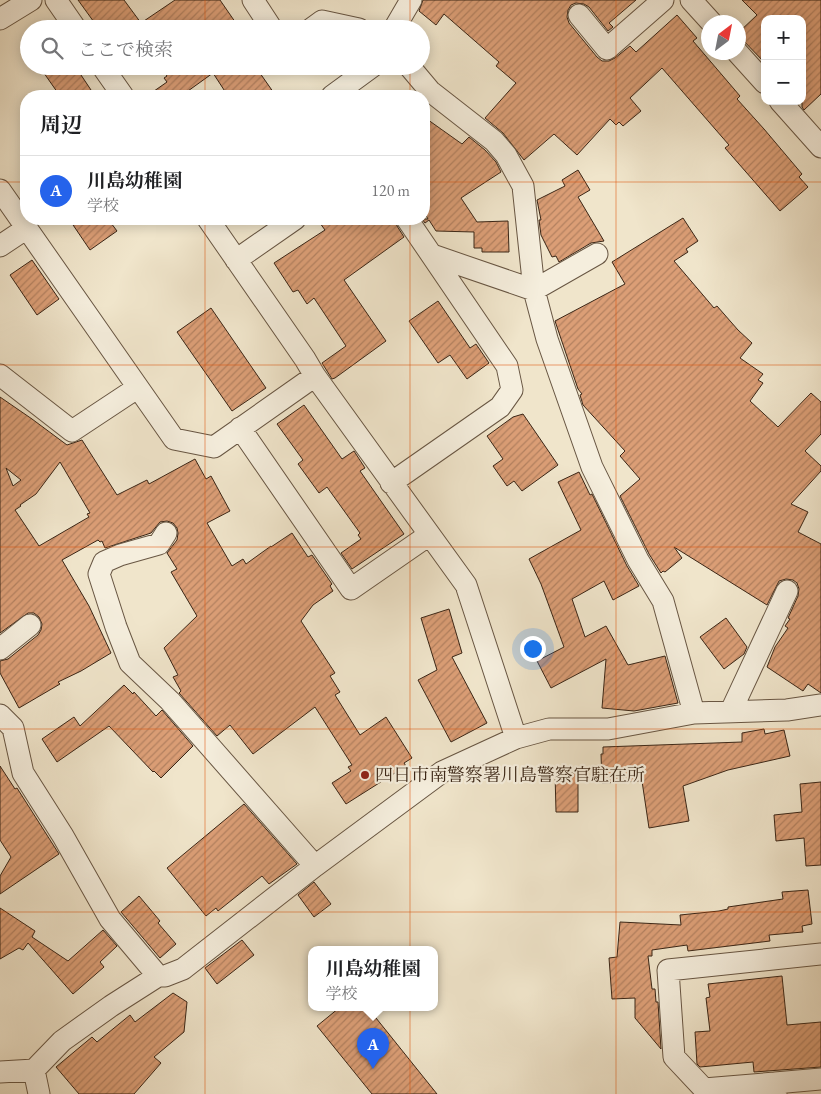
<!DOCTYPE html>
<html lang="ja">
<meta charset="utf-8">
<style>
:root{--surface:#fff;--page:#f2f2f2;--text:#202124;--muted:#757577;--line:#e0e0e0;--accent:#2563eb}
body{margin:0;font-family:"EB Garamond","Noto Serif JP",serif;background:var(--page);color:var(--text)}
.controls{position:absolute;right:15px;top:15px;display:grid;overflow:hidden;border-radius:10px;box-shadow:0 2px 12px #0003}
.controls button{width:45px;height:45px;display:grid;place-items:center;padding:0;border:0;border-bottom:1px solid var(--line);background:var(--surface);color:var(--text);font:25px sans-serif}
.compass{position:absolute;left:701px;top:15px;width:45px;height:45px;border-radius:50%;background:var(--surface);box-shadow:0 2px 12px #0003;rotate:32deg}
.you{position:absolute;left:532px;top:648px;width:18px;height:18px;margin:-12px;border:4px solid #fff;border-radius:50%;background:#1a73e8;box-shadow:0 0 0 8px #1a73e833}
.badge{display:grid;place-items:center;width:32px;height:32px;border-radius:50%;background:var(--accent);color:#fff;font-size:16px;font-weight:700}
.pin{position:absolute;translate:-50% -41px;filter:drop-shadow(0 1px 2px #0008)}
.pin::after{content:'';position:absolute;top:26px;width:18px;height:15px;background:inherit;clip-path:polygon(0 0,100% 0,50% 100%)}
.popup{position:absolute;left:308px;top:946px;width:130px;height:65px;box-sizing:border-box;display:grid;place-content:center;border-radius:10px;background:var(--surface);filter:drop-shadow(0 1px 4px #0005);font-size:16px;white-space:nowrap;color:var(--muted)}
.popup b{font-size:19px;color:var(--text)}
.popup::after{content:'';position:absolute;left:50%;top:100%;margin-left:-10px;border:10px solid transparent;border-top-color:var(--surface)}
.list{margin:0;padding:0;list-style:none}
h2{display:flex;justify-content:space-between;align-items:center;height:65px;margin:0;padding:0 20px;font-size:21px}
h2 small{font-size:16px;font-weight:400;color:var(--muted)}
.list li{display:grid;grid-template-columns:32px 1fr auto;gap:15px;align-items:center;box-sizing:border-box;height:70px;padding:0 20px;border-top:1px solid var(--line)}
.list b{display:block;font-size:19px;white-space:nowrap}
.list p{margin:0;font-size:16px;white-space:nowrap;color:var(--muted)}
.list em{font-size:16px;font-style:normal;color:var(--muted)}
.icon{flex:none;width:28px;height:28px;fill:none;stroke:currentColor;stroke-width:2;stroke-linecap:round;stroke-linejoin:round}
.map{position:relative;flex:none;width:821px;height:1094px;overflow:hidden}
.search{position:absolute;background:var(--surface);box-shadow:0 2px 12px #0003;left:20px;top:20px;width:410px;height:55px;display:flex;align-items:center;gap:12px;box-sizing:border-box;padding:0 18px;border-radius:28px;color:var(--muted);font-size:19px}
.panel{position:absolute;background:var(--surface);box-shadow:0 2px 12px #0003;left:20px;top:90px;width:410px;height:135px;border-radius:20px}
.map>svg:first-child{display:block}
.building{fill:url(#building-hatch);stroke:#3b2616;fill-rule:evenodd}
.lines{fill:none;stroke-linecap:round;stroke-linejoin:round}
.street-casing{stroke:#685643;stroke-width:23}
.street{stroke:#f5eedd;stroke-width:21}
.grid{fill:none;stroke:#df560c;stroke-width:1;stroke-opacity:0.55}
.poi-dot{fill:#8f2418;stroke:#f5eedd;stroke-width:2}
.labels{text-anchor:middle;stroke-width:4.5;stroke-linejoin:round;paint-order:stroke}
.poi-label{font-size:18px;fill:#3b2616;stroke:#f5eedd;text-anchor:start}
</style>
<div class="map">
<svg width="821" height="1094" viewBox="0 0 821 1094">
<defs>
<pattern id="building-hatch" width="6" height="6" patternUnits="userSpaceOnUse" patternTransform="scale(1.25)"><rect width="6" height="6" fill="#db9e76"/><path d="M-1 1l2-2M0 6l6-6M5 7l2-2" fill="none" stroke="#b38160"/></pattern>
</defs>
<rect width="100%" height="100%" fill="#f0e5cb"/>
<filter id="stains"><feTurbulence type="fractalNoise" baseFrequency=".004" numOctaves="4"/><feColorMatrix values="0 0 0 0 .2 0 0 0 0 .09 0 0 0 0 .02 0 0 0 .5 -.17"/></filter>
<radialGradient id="worn" r=".72"><stop offset=".6" stop-color="#630" stop-opacity="0"/><stop offset="1" stop-color="#630" stop-opacity=".3"/></radialGradient>
<path class="building" d="M78,0H124L141,23L175,0H220L240,29H99Z
M423,0H636L609,23L613,27L608,31L589,7L584,4L576,3L571,5L568,10L567,17L569,23L597,57L602,61H609L615,58L630,46L636,52L677,15L697,38L693,41L740,96L737,99L764,129L802,174L799,177L808,187L780,211L725,148L729,145L662,68L630,98L641,111L623,126L619,122L616,125L610,119L577,155L554,134L524,160L503,133L485,118L516,83L496,66L499,62L444,14L436,25L419,11Z
M742,0H821V94L804,110L802,107V19H765V63L738,35V33L757,15Z
M39,66H75L95,96H60Z
M160,66H255L276,96H228L213,73L181,96H147L167,82L164,78L167,76Z
M424,117L462,144L469,137L485,150L496,162L501,172L461,198L477,222L508,221L509,252H482V248H474V232L436,231L429,220L425,223L422,219H428L424,212Z
M578,170L590,190L578,197L604,241L591,243L559,262L556,256L552,257L541,235L539,220H541L537,200L565,186L562,180Z
M683,218L698,241L686,249L688,252L674,261L714,308L717,306L738,330L752,343L740,358L763,374L758,380L763,383L750,401L778,427L811,393L821,402V434L805,451L821,466V471L791,504L808,512L798,532L821,544V693L808,684L803,691L767,667L775,647L788,628L785,626L790,619L788,618L798,596L799,589L797,583L793,580L786,579L779,581L767,605L674,547L682,558L665,572L663,571L661,573L649,554L620,496L640,479L620,456L625,451L583,405L580,395L582,394L578,389L555,321L625,284L612,262Z
M69,219H108L117,231L90,250Z
M317,219H395L397,226L404,237L344,280L386,341L335,378L332,379L322,363L346,346L314,298L307,304L298,290L293,292L274,263L325,230Z
M32,260L59,299L37,315L10,275Z
M438,301L470,348L476,344L489,363L467,379L450,355L438,363L409,321Z
M211,308L266,388L232,411L177,332Z
M0,397L32,419L67,445L82,440L117,495L147,480L149,484L195,459L206,479L211,476L230,511L207,523L232,566L243,559L246,564L271,546V547L292,533L308,557L312,555L332,584L330,586L333,591L313,605L301,621L335,673L330,676L340,692L335,695L360,735L386,717L412,758L404,763L406,766L346,804L332,783L351,771L348,767L352,765L315,707L253,754L230,725L217,736L179,693L181,691L173,677L178,675L164,648L197,616L171,572L177,569L167,553L177,540L178,533L177,528L173,523L167,521L160,522L151,533L105,548L102,541L100,542L98,540L62,560L89,606L111,653L81,671L58,682L60,684L19,708L0,673V661L8,659L38,635L41,630L42,624L39,617L34,613H28L0,633ZM60,462L90,513L87,514L89,517L39,546L15,510L21,506L20,505L36,494ZM6,468L21,480L13,486Z
M304,405L342,459L354,451L365,468L360,471L404,534L352,569L341,553L361,539L358,535L360,533L327,487L319,493L298,464L303,460L277,424Z
M523,414L558,465L522,491L514,481L507,486L493,466L503,459L487,436L513,417Z
M579,472L590,495L592,494L627,566L639,586L613,600L604,581L572,599L585,637L606,626L628,665L665,656L678,703L634,711L602,708L606,659L551,688L537,661L564,647L541,584L529,559L581,530L558,482Z
M449,609L462,653L452,657L487,723L451,742L418,680L437,670L421,618Z
M726,618L747,647L744,654L724,669L700,637Z
M124,685L133,694L134,692L156,716L162,710L193,746L161,778L154,771L153,772L109,726L57,762L42,739L74,717L80,726Z
M764,729L765,734L784,730L790,756L728,770L683,786L689,821L649,828L642,781L602,783L601,754H603V747L742,742V733Z
M0,766L15,789L17,788L59,854L0,894V876L11,857L0,840Z
M555,773H578V812H556Z
M821,782V865L806,866L804,838L776,841L774,815L802,812L800,784Z
M244,804L297,864L269,884L262,876L218,911L216,908L206,916L167,868Z
M314,882L331,904L314,917L298,895Z
M808,890L812,924L802,926L803,932L769,935L770,941L688,951L687,945L652,950V956H648L652,989H655L656,1002H658L661,1049L635,1018V998L612,999L609,958L617,957L620,922L681,925L680,915L719,911L728,909V907L783,899L782,892Z
M139,896L160,921L158,923L176,944L160,958L121,912Z
M0,908L35,931L32,937L68,961L103,930L117,946L100,962L104,967L73,994L28,943L23,950L19,948L0,959Z
M242,940L254,955L217,984L205,968Z
M782,976L787,1025L821,1022V1067L754,1072L753,1062L700,1067L697,1064L695,1032L710,1031L706,998L710,997L708,984Z
M173,993L187,1002L184,1032L154,1057L161,1063L134,1094H79L56,1067L92,1037L97,1042L130,1015L135,1022Z
M339,1008H368L437,1094H372L317,1026Z"/>
<g class="lines">
<defs>
<path id="street" d="M56,0L76,29
M253,0L272,29
M691,0L711,22
M579,15L607,49L663,0
M0,19L31,0
M311,29L322,21L359,29
M394,29L411,0
M737,52L765,83
M102,66L123,96
M409,66L430,91L494,141L506,155L523,186L534,290L547,339L592,467L638,560L663,601L694,713
M332,96L373,66
M780,101L821,147
M0,190L174,439L214,447L315,376
M208,219L305,359L315,376L466,585L516,738
M0,246L27,228
M432,255L534,290L597,254
M236,260L295,219
M0,375L72,431L137,388
M240,428L351,589L429,535
M391,483L500,407L512,390L507,366L407,219
M166,533L159,544L120,555L104,562L99,574L116,627L130,663L170,701L315,866
M0,649L30,625
M731,711L787,591
M0,715L13,728L23,773L63,836L110,919L158,976
M34,1070L39,1094
M0,1072L34,1070L62,1041L111,1006L158,976H165L183,969L315,866L442,772L516,738L549,729H608L694,713L787,710L821,705
M775,1083L821,1079
M776,1094L775,1083L704,1089L674,1057L668,970L821,954"/>
</defs>
<use href="#street" class="street-casing"/>
<use href="#street" class="street"/>
</g>
<path class="grid" d="M205,0V29M410,0V29M616,0V1094M205,66V96M410,66V96M0,182H26M424,182H821M205,219V1094M410,219V1094M0,365H821M0,547H821M0,729H821M0,912H821"/>
<circle class="poi-dot" cx="365" cy="775" r="5"/>
<g class="labels">
<g class="poi-label">
<text x="375" y="781">四日市南警察署川島警察官駐在所</text>
</g>
</g>
<rect width="100%" height="100%" filter="url(#stains)"/>
<rect width="100%" height="100%" fill="url(#worn)"/>
</svg>
<div class="controls">
<button>+</button>
<button>−</button>
</div>
<svg class="compass" viewBox="-18 -18 36 36"><path d="M0-13l5 13h-10z" fill="#e53935"/><path d="M0 13l5-13h-10z" fill="#757577"/></svg>
<div class="you"></div>
<div class="pin badge" style="left:373px;top:1069px">A</div>
<div class="popup"><b>川島幼稚園</b>学校</div>
<div class="search"><svg class="icon" aria-label="search" viewBox="0 0 24 24"><circle cx="10" cy="10" r="6"/><path d="M15 15l6 6"/></svg>ここで検索</div>
<section class="panel">
<h2>周辺<small></small></h2>
<ul class="list">
<li><span class="badge">A</span><div><b>川島幼稚園</b><p>学校</p></div><em>120 m</em></li>
</ul>
</section>
</div>
